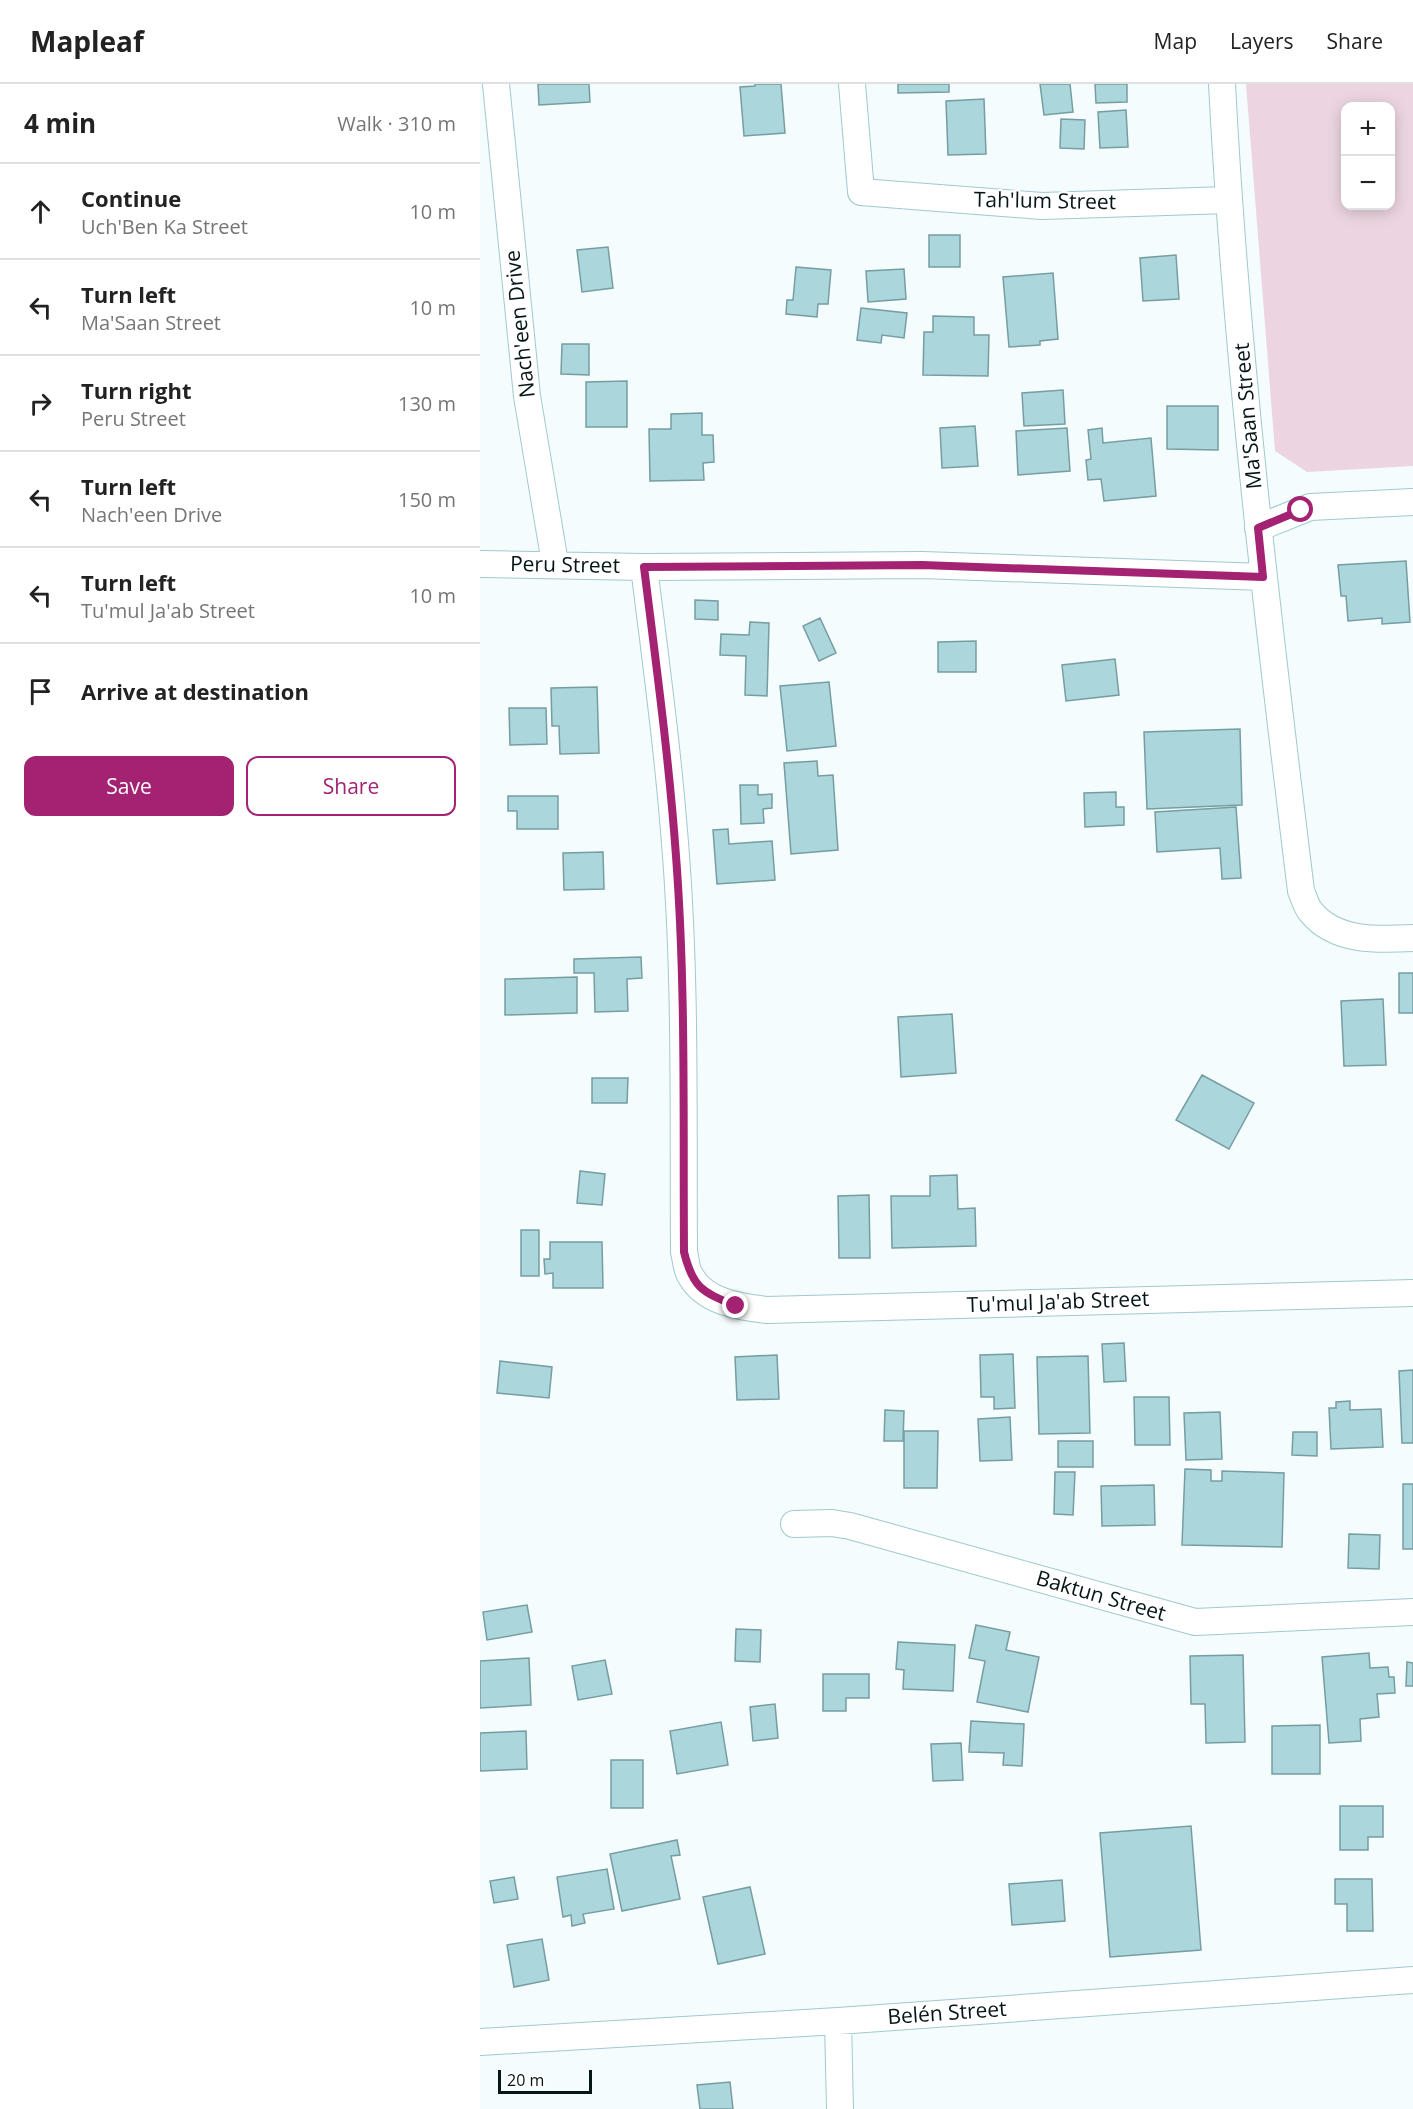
<!DOCTYPE html>
<meta charset="utf-8">
<style>
:root{--surface:#fff;--page:#f2f2f2;--text:#222;--muted:#767676;--line:#e0e0e0;--accent:#a32272}
body{margin:0;font-family:"Open Sans",sans-serif;background:var(--page);color:var(--text)}
.controls{position:absolute;right:18px;top:18px;display:grid;overflow:hidden;border-radius:12px;box-shadow:0 3px 15px #0003}
.controls button{width:54px;height:54px;display:grid;place-items:center;padding:0;border:0;border-bottom:2px solid var(--line);background:var(--surface);color:var(--text);font:30px sans-serif}
.scale{position:absolute;left:18px;bottom:15px;width:94px;box-sizing:border-box;padding-left:6px;border:3px solid #061517;border-top:0;font-size:16px;line-height:21px;white-space:nowrap;color:#061517;-webkit-text-stroke:4px #fff;paint-order:stroke}
.stop{position:absolute;width:18px;height:18px;margin:-14px;border:4px solid #a32272;border-radius:50%;background:#fff}
.stop.end{background:#a32272;border-color:#fff;box-shadow:0 2px 6px #0008}
.list{margin:0;padding:0;list-style:none}
h2{display:flex;justify-content:space-between;align-items:center;height:78px;margin:0;padding:0 24px;font-size:26px}
h2 small{font-size:20px;font-weight:400;color:var(--muted)}
.list li{display:grid;grid-template-columns:39px 1fr auto;gap:18px;align-items:center;box-sizing:border-box;height:96px;padding:0 24px;border-top:2px solid var(--line)}
.list b{display:block;font-size:22px;white-space:nowrap}
.list p{margin:0;font-size:20px;white-space:nowrap;color:var(--muted)}
.list em{font-size:20px;font-style:normal;color:var(--muted)}
.actions{display:flex;gap:12px;padding:18px 24px}
.actions a{flex:1;padding:14px 0;border:2px solid var(--accent);border-radius:12px;text-align:center;font-size:21px;color:var(--accent)}
.actions .main{background:var(--accent);color:#fff}
.icon{flex:none;width:33px;height:33px;fill:none;stroke:currentColor;stroke-width:2;stroke-linecap:round;stroke-linejoin:round}
.map{position:relative;flex:none;width:933px;height:2025px;overflow:hidden}
header{display:flex;align-items:center;gap:36px;box-sizing:border-box;height:84px;padding:0 30px;background:var(--surface);border-bottom:2px solid var(--line)}
header strong{font-size:28px}
nav{display:flex;gap:33px;margin-inline-start:auto;font-size:21px}
main{display:flex}
aside{flex:1;background:var(--surface)}
.map>svg:first-child{display:block}
.green{fill:#ecd5e0;fill-rule:evenodd}
.building{fill:#abd7dc;stroke:#759da2;stroke-width:1.5}
.lines{fill:none;stroke-linecap:round;stroke-linejoin:round}
.minor-casing{stroke:#a0c9ce;stroke-width:28}
.minor{stroke:#fff;stroke-width:26}
.route{stroke:#a32272;stroke-width:8}
.labels{text-anchor:middle;stroke-width:4.5;stroke-linejoin:round;paint-order:stroke}
.street-label{font-size:21px;fill:#061517;stroke:#fff}
</style>
<header>
<strong>Mapleaf</strong>
<nav><a>Map</a><a>Layers</a><a>Share</a></nav>
</header>
<main>
<aside>
<h2>4 min<small>Walk · 310 m</small></h2>
<ul class="list">
<li><svg class="icon" aria-label="ahead" viewBox="0 0 24 24"><path d="M12 20V5M6 11l6-6 6 6"/></svg><div><b>Continue</b><p>Uch'Ben Ka Street</p></div><em>10 m</em></li>
<li><svg class="icon" aria-label="left" viewBox="0 0 24 24"><path d="M17 20v-9H6M10 6l-5 5 5 5"/></svg><div><b>Turn left</b><p>Ma'Saan Street</p></div><em>10 m</em></li>
<li><svg class="icon" aria-label="right" viewBox="0 0 24 24"><path d="M7 20v-9h11M14 6l5 5-5 5"/></svg><div><b>Turn right</b><p>Peru Street</p></div><em>130 m</em></li>
<li><svg class="icon" aria-label="left" viewBox="0 0 24 24"><path d="M17 20v-9H6M10 6l-5 5 5 5"/></svg><div><b>Turn left</b><p>Nach'een Drive</p></div><em>150 m</em></li>
<li><svg class="icon" aria-label="left" viewBox="0 0 24 24"><path d="M17 20v-9H6M10 6l-5 5 5 5"/></svg><div><b>Turn left</b><p>Tu'mul Ja'ab Street</p></div><em>10 m</em></li>
<li><svg class="icon" aria-label="arrive" viewBox="0 0 24 24"><path d="M6 21V4h12l-3 4 3 4H6"/></svg><div><b>Arrive at destination</b></div></li>
</ul>
<div class="actions"><a class="main">Save</a><a>Share</a></div>
</aside>
<div class="map">
<svg width="933" height="2025" viewBox="0 0 933 2025">
<rect width="100%" height="100%" fill="#f4fcfd"/>
<path class="green" d="M766,0H933V382L827,388L795,367ZM866,22H910V122H866Z"/>
<path class="building" d="M58,0H109L110,18L59,21Z
M275,0H301L305,49L264,52L260,3L275,2Z
M418,0H469V8L418,9Z
M560,0H590L593,28L564,31Z
M615,0H647V18L616,19Z
M504,15L506,70L468,71L466,17Z
M646,26L648,63L620,64L618,28Z
M581,35L605,36L604,65L580,64Z
M449,151H480V183H449Z
M128,163L133,204L102,208L97,166Z
M696,171L699,215L663,217L660,174Z
M316,183L351,186L348,220H338L337,233L306,230L307,216H313Z
M424,185L426,215L388,218L386,187Z
M573,189L578,255L560,257V261L529,263L523,193Z
M381,224L427,229L424,254L402,251L401,259L377,256Z
M453,232L494,233V251H509L508,292L443,291L444,248H453Z
M82,260H109V291L81,290Z
M147,297V343H106V298Z
M583,306L585,340L544,342L542,309Z
M687,322H738V366L687,365Z
M222,329V351H233L234,378L223,379L224,396L170,397L169,345H191V330Z
M495,342L498,382L462,384L460,344Z
M587,344L590,387L538,391L536,347Z
M622,344L623,359L671,354L676,412L624,417L621,395L608,396L606,376L611,375L608,346Z
M926,477L930,538L902,540V534L868,537L866,512H861L858,481Z
M215,516L238,517V536L215,535Z
M340,534L356,569L339,577L323,542Z
M270,538L289,539L287,612L265,611L266,572L240,571L241,550L269,551Z
M496,557V588H458V558Z
M635,575L639,611L586,617L582,581Z
M349,598L356,662L307,667L300,602Z
M117,603L119,669L80,670L79,642H72L71,604Z
M29,624H66L67,660L30,661Z
M760,645L762,721L667,725L664,648Z
M337,677L338,692L353,691L358,766L311,770L304,679Z
M260,701H278V711L292,710V724L283,725L284,739L261,740Z
M636,708V723H644V741L605,743L604,709Z
M28,712H78V745H37V727H28Z
M756,723L761,794L742,795L740,764L677,768L675,728Z
M248,745L249,760L292,757L295,796L237,800L233,746Z
M123,768L124,805L84,806L83,769Z
M161,873L162,894L147,895L148,927L115,928L114,889H94V875Z
M919,889H933V929H919Z
M97,893V929L25,931V895Z
M903,915L906,981L864,982L861,917Z
M472,930L476,989L421,993L418,933Z
M722,991L774,1019L749,1065L696,1036Z
M112,994H148L147,1019H112Z
M100,1087L125,1090L122,1121L97,1119Z
M477,1091L478,1125L495,1124L496,1162L412,1164L411,1112H450V1092Z
M389,1111L390,1174H359L358,1112Z
M41,1146H59V1192H41Z
M70,1158H122L123,1204H73V1189L65,1190L64,1175H70Z
M644,1259L646,1297L624,1298L622,1260Z
M533,1270L535,1324L514,1325V1313H501L500,1271Z
M297,1271L299,1315L257,1316L255,1273Z
M608,1272L610,1349L559,1350L557,1273Z
M20,1277L72,1283L69,1314L17,1309Z
M933,1286V1359H922L919,1287Z
M654,1313H689L690,1361H655Z
M870,1317V1326L901,1325L903,1363L851,1365L849,1324H856V1318Z
M405,1326L424,1327L423,1357H404Z
M740,1328L742,1375L706,1376L704,1329Z
M530,1333L532,1376L500,1377L498,1335Z
M424,1347H458L457,1404H424Z
M813,1348H837V1372L812,1371Z
M578,1357H613V1383H578Z
M705,1385L731,1386V1397H742V1387L804,1389L802,1463L702,1461Z
M575,1388H595L593,1431L574,1430Z
M923,1400H933V1465H923Z
M674,1401L675,1441L622,1442L621,1402Z
M869,1450L900,1451L899,1485L868,1484Z
M47,1521L52,1548L7,1556L3,1528Z
M496,1541L530,1548L526,1566L559,1573L548,1628L497,1618L505,1577L489,1574Z
M256,1545L281,1546L280,1578L255,1577Z
M418,1558L475,1561L473,1607L423,1605L424,1586L416,1585Z
M889,1569L890,1584L908,1583L909,1593H914L915,1609L897,1610L899,1633L880,1635L881,1657L849,1659L842,1573Z
M763,1571L765,1658L726,1659L725,1620H711L710,1572Z
M49,1574L51,1621L0,1624V1577Z
M125,1576L132,1610L98,1616L92,1582Z
M927,1578L933,1579V1602H926Z
M343,1590H389V1614H366V1627H343Z
M295,1620L298,1654L273,1657L270,1623Z
M491,1637L544,1640L542,1682L523,1681L524,1669L489,1668Z
M241,1638L248,1681L197,1690L190,1647Z
M840,1641V1690H792V1642Z
M46,1647L47,1685L0,1687V1649Z
M481,1659L483,1696L453,1697L451,1660Z
M131,1676H163V1724H131Z
M860,1722H903V1753H888V1766H860Z
M711,1742L721,1866L630,1873L620,1749Z
M197,1756L200,1771L191,1772L200,1815L142,1827L130,1770Z
M127,1785L134,1825L103,1830L105,1839L92,1842L91,1831L83,1833L77,1793Z
M34,1793L38,1815L14,1819L10,1797Z
M855,1795H892L893,1847H867V1820H855Z
M582,1796L585,1837L532,1841L529,1800Z
M270,1803L285,1870L238,1880L223,1813Z
M62,1855L69,1896L34,1903L27,1861Z
M250,1998L253,2025H220L217,2001Z"/>
<g class="lines">
<defs>
<path id="minor" d="M16,0L47,312L75,479
M372,0L381,108L562,122L748,116
M742,0C756,270 788,538 821,807C824,813 826,823 831,828C855,858 898,856 933,854
M778,444L830,423L933,418
M0,480L164,483L442,481L783,493
M164,483C176,579 189,675 196,772C206,903 203,1036 204,1168C206,1175 206,1185 210,1191C224,1218 260,1223 287,1226L933,1209
M314,1440L352,1439L370,1442L715,1538L933,1528
M358,1937L360,2025
M0,1958L358,1937L933,1896"/>
</defs>
<use href="#minor" class="minor-casing"/>
<use href="#minor" class="minor"/>
</g>
<g class="lines">
<path class="route" d="M256,1222C223,1208 213,1205 204,1168C203,1036 206,903 196,772C189,675 176,579 164,483L442,481L783,493L778,444L821,426"/>
</g>
<g class="labels">
<g class="street-label">
<text transform="translate(565 117) rotate(1)" y="7">Tah'lum Street</text>
<text transform="translate(40 240) rotate(-96)" y="7">Nach'een Drive</text>
<text transform="translate(768 332) rotate(-95)" y="7">Ma'Saan Street</text>
<text transform="translate(85 481) rotate(1)" y="7">Peru Street</text>
<text transform="translate(578 1218) rotate(-2)" y="7">Tu'mul Ja'ab Street</text>
<text transform="translate(621 1512) rotate(16)" y="7">Baktun Street</text>
<text transform="translate(467 1929) rotate(-4)" y="7">Belén Street</text>
</g>
</g>
</svg>
<div class="controls">
<button>+</button>
<button>−</button>
</div>
<div class="scale">20 m</div>
<div class="stop" style="left:821px;top:426px"></div>
<div class="stop end" style="left:256px;top:1222px"></div>
</div>
</main>
